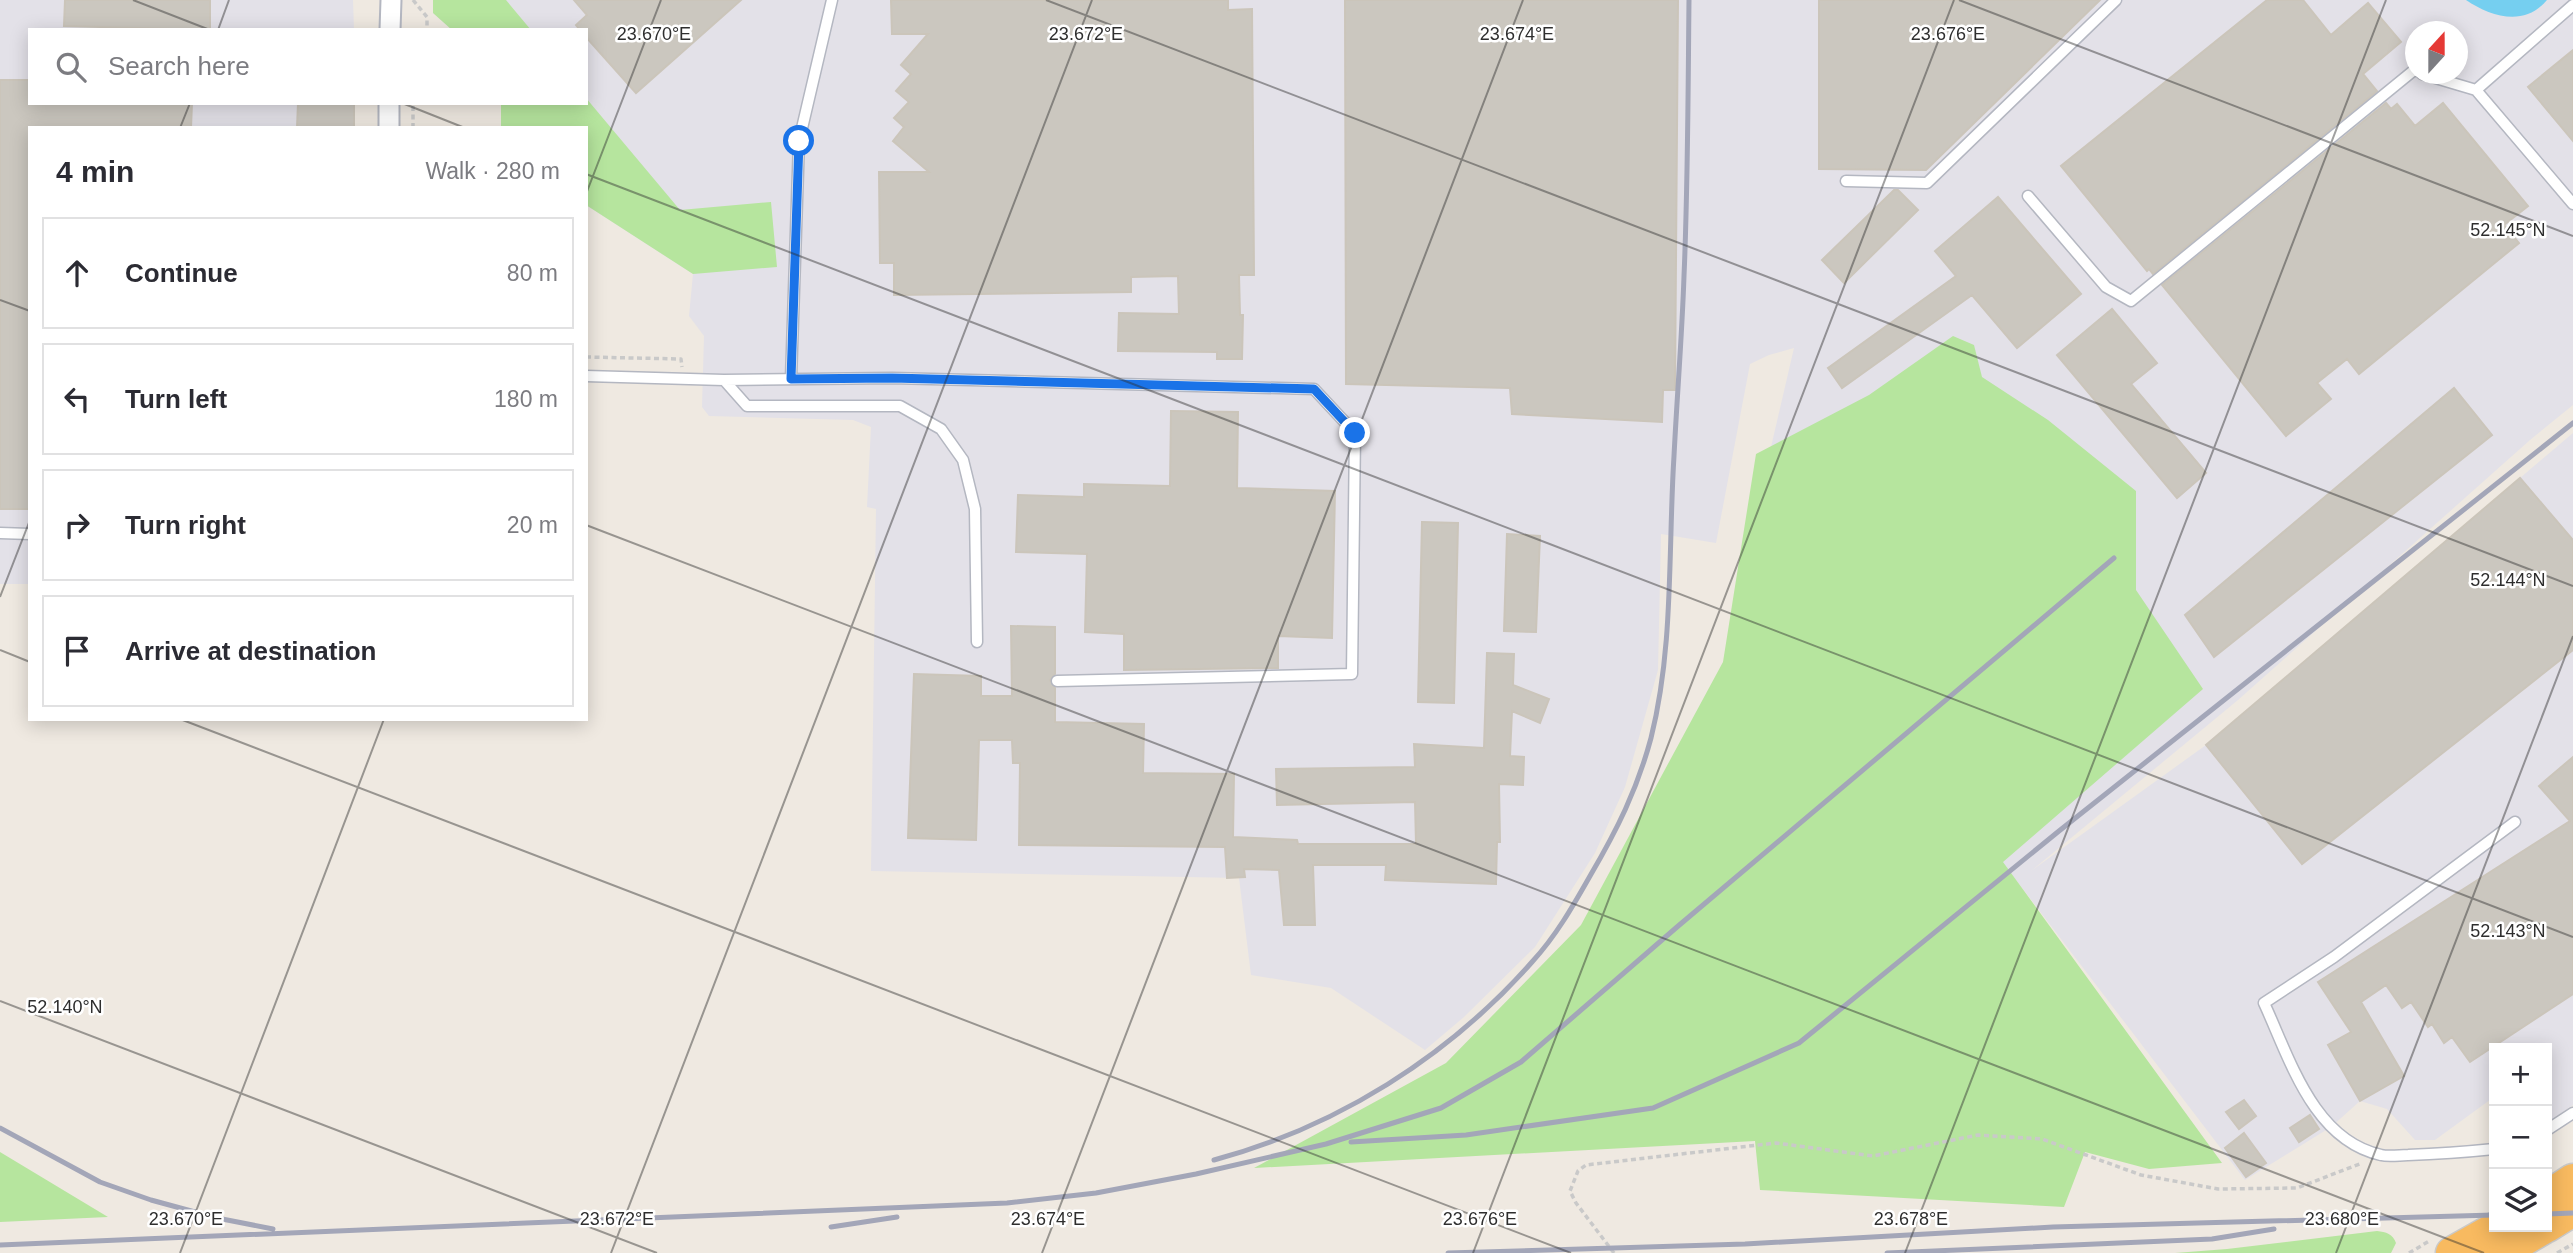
<!DOCTYPE html>
<meta charset="utf-8">
<style>
:root{--surface:#fff;--page:#f2f2f3;--text:#2b2b33;--muted:#7c7c81;--line:#e1e1e2}
body{margin:0;font-family:Arial,sans-serif;background:var(--page);color:var(--text)}
.controls{position:absolute;right:21px;bottom:21px;display:grid;overflow:hidden;border-radius:0px;box-shadow:0 4px 18px #0003}
.controls button{width:63px;height:63px;display:grid;place-items:center;padding:0;border:0;border-bottom:2px solid var(--line);background:var(--surface);color:var(--text);font:35px sans-serif}
.compass{position:absolute;left:2405px;top:21px;width:63px;height:63px;border-radius:50%;background:var(--surface);box-shadow:0 4px 18px #0003;rotate:21deg}
.stop{position:absolute;width:21px;height:21px;margin:-16px;border:5px solid #1a73e8;border-radius:50%;background:#fff}
.stop.end{background:#1a73e8;border-color:#fff;box-shadow:0 2px 7px #0008}
.list{margin:0;padding:0;list-style:none}
h2{display:flex;justify-content:space-between;align-items:center;height:91px;margin:0;padding:0 28px;font-size:30px}
h2 small{font-size:23px;font-weight:400;color:var(--muted)}
.list li{display:grid;grid-template-columns:46px 1fr auto;gap:21px;align-items:center;box-sizing:border-box;height:112px;margin:0 14px 14px;padding:0 14px;border:2px solid var(--line);border-radius:0px}
.list b{display:block;font-size:26px;white-space:nowrap}
.list em{font-size:23px;font-style:normal;color:var(--muted)}
.icon{flex:none;width:38px;height:38px;fill:none;stroke:currentColor;stroke-width:2;stroke-linecap:round;stroke-linejoin:round}
.map{position:relative;flex:none;width:2573px;height:1253px;overflow:hidden}
.search{position:absolute;background:var(--surface);box-shadow:0 4px 18px #0003;left:28px;top:28px;width:560px;height:77px;display:flex;align-items:center;gap:18px;box-sizing:border-box;padding:0 24px;border-radius:0px;color:var(--muted);font-size:26px}
.panel{position:absolute;background:var(--surface);box-shadow:0 4px 18px #0003;left:28px;top:126px;width:560px;height:595px;border-radius:0px}
.map>svg:first-child{display:block}
.industrial{fill:#e3e1e8;fill-rule:evenodd}
.green{fill:#b6e59e}
.water{fill:#75cff0}
.building{fill:#cbc7bf;stroke:#cbc5ba;stroke-width:2}
.lines{fill:none;stroke-linecap:round;stroke-linejoin:round}
.service-casing{stroke:#b4b7c1;stroke-width:13}
.minor-casing{stroke:#b4b7c1;stroke-width:23}
.trunk-casing{stroke:#c9c9c9;stroke-width:35}
.path{stroke:#c9c9c9;stroke-width:3.5;stroke-dasharray:5 3.5;stroke-linecap:butt}
.service{stroke:#fff;stroke-width:10}
.minor{stroke:#fff;stroke-width:19}
.trunk{stroke:#f8ba60;stroke-width:32}
.rail{stroke:#a3a6b8;stroke-width:5}
.route{stroke:#1a73e8;stroke-width:9}
.ticks{fill:none;stroke:#2e2e2e;stroke-width:2;stroke-opacity:0.45}
.ticks-label{font-size:18px;text-anchor:middle;fill:#2e2e2e;stroke:#fff;stroke-width:5;stroke-linejoin:round;paint-order:stroke}
</style>
<div class="map">
<svg width="2573" height="1253" viewBox="0 0 2573 1253">
<rect width="100%" height="100%" fill="#efe9e1"/>
<path class="industrial" d="M0,0H353L354,30H30V103H354V128H30V584H0Z
M433,0H2573V405L2530,440L2238,700L2031,871L2206,745L2573,433V1105L2547,1123V1048H2494V1097L2435,1140H2415L2387,1109L2360,1101L2331,1127L2245,1180L2003,863L1739,585L1794,348L1769,355L1750,364L1716,543L1661,534L1658,670L1625,787L1595,853L1535,947L1464,1017L1425,1050L1331,988L1251,975L1239,878L871,871L876,509L867,507L871,427L853,420L709,416L702,407L704,336L689,316L693,274L586,205V128H501V103H586V30H452L433,13ZM2416,32H2458V74H2416Z"/>
<path class="green" d="M433,0H506L531,30H452L433,13Z
M586,98L680,210L771,202L777,267L693,274L586,205V128H501V103H586Z
M1953,336L1974,345L1982,377L2048,420L2136,491V590L2203,689L2003,862L2222,1163L2149,1169L2085,1152L2064,1207L1760,1190L1755,1141L1254,1168L1446,1063L1581,925L1723,662L1756,454L1869,395Z
M0,1152L108,1217L0,1222Z
M2377,1231C2386,1232 2393,1234 2396,1243L2391,1253H2175L2227,1249Z"/>
<path class="water" d="M2466,0H2547C2525,27 2491,17 2466,0Z"/>
<path class="building" d="M65,0H210V30L64,26Z
M574,0H741L636,93L586,37V30H580L576,25L587,15Z
M891,0H1228V10L1252,9L1254,275H1239L1240,315H1243L1242,359H1217V352L1118,351L1119,313L1179,314L1178,276L1131,277V292L894,295V263H880L879,172H929L893,141L904,127L894,118L909,102L896,91L911,74L901,65L928,34H892Z
M1345,0H1678L1675,390H1663L1662,422L1512,414L1510,388L1346,384Z
M1819,0H2100L1926,170L1819,169Z
M2267,0H2303L2331,35L2368,3L2401,42L2363,74L2377,91L2153,274L2149,269L2147,271L2061,166Z
M2573,50V141L2528,87Z
M0,80H30V103H192L191,128H30V509H0Z
M298,103H354V128H297Z
M2386,103L2391,109L2397,104L2415,126L2443,103L2528,206L2504,225L2519,243L2359,374L2347,359L2317,383L2331,399L2286,436L2162,285Z
M1894,190H1898L1918,210L1844,283L1822,260Z
M1998,197L2081,294L2017,348L1972,295L1842,388L1828,368L1956,276L1935,251Z
M2112,309L2157,363L2131,384L2206,473L2177,498L2057,355Z
M2454,388L2492,435L2214,657L2185,615Z
M1171,411L1238,412L1237,488L1335,491L1332,638L1278,636V668L1124,670V634L1085,632L1087,554L1016,552L1018,495L1084,497V484L1170,486Z
M2520,478L2573,540V650L2302,864L2206,745Z
M1422,522L1458,523L1454,703L1418,702Z
M1507,534L1540,536L1536,632L1504,631Z
M1011,626L1055,627V674L1050,680L1055,688V722L1144,724L1143,773L1234,774L1233,837L1297,840L1298,844H1416L1415,802L1277,805L1276,769L1415,767L1414,744L1484,748L1487,653L1514,654L1513,685L1549,699L1540,723L1512,711L1510,756L1524,757L1523,785L1499,784L1500,842H1497L1496,884L1385,880L1386,865H1313L1315,925H1284L1279,870L1244,869L1245,877L1227,878L1225,847L1019,845L1020,763H1013L1012,740H979L976,840L908,838L914,674L981,676V696H1012Z
M2573,757V994L2470,1062L2452,1037L2444,1043L2432,1024L2428,1027L2411,1002L2402,1008L2386,985L2361,1002L2404,1076L2360,1101L2328,1045L2351,1032L2318,982L2570,821L2539,786Z
M2244,1100L2256,1116L2239,1129L2226,1112Z
M2310,1115L2319,1129L2299,1142L2290,1128Z
M2244,1133L2266,1163L2246,1177L2225,1148Z"/>
<g class="lines">
<defs>
<path id="service" d="M2422,74L2476,90L2573,5
M2476,90L2573,204
M1846,181L1927,183L2116,0
M2028,196L2106,287L2131,301L2413,71H2416
M586,376L724,380L892,378L1314,389L1355,433L1352,674L1057,681
M791,379L799,141L832,0
M724,380L747,406H900L941,429L963,460L975,509L977,642
M0,533L30,534
M2547,1130L2573,1113
M2494,1149C2465,1152 2437,1154 2408,1155C2400,1155 2389,1157 2381,1155C2313,1140 2290,1059 2264,1003L2334,957L2515,822"/>
<path id="minor" d="M390,30L391,0
M389,128V103"/>
<path id="trunk" d="M2547,1197L2573,1180
M2547,1226L2573,1210
M2452,1253L2498,1227
M2501,1253L2545,1227"/>
</defs>
<use href="#service" class="service-casing"/>
<use href="#minor" class="minor-casing"/>
<use href="#trunk" class="trunk-casing"/>
<path class="path" d="M413,0L427,17V30
M413,128V103
M586,357L681,359L682,367
M1614,1253L1576,1203L1570,1191L1578,1171L1586,1165L1776,1143L1873,1156L1978,1135L2042,1139L2141,1175L2218,1189L2297,1188L2362,1163
M2409,1253L2431,1240
M2557,1253L2573,1244"/>
<use href="#service" class="service"/>
<use href="#minor" class="minor"/>
<use href="#trunk" class="trunk"/>
<path class="rail" d="M0,1128L100,1182L151,1200L217,1218L273,1229
M1351,1142L1466,1135L1653,1108L1799,1043L2059,831L2573,423
M1214,1160C1337,1127 1448,1057 1532,962C1556,936 1573,906 1590,876C1617,830 1637,790 1651,738C1674,646 1668,550 1674,456C1677,396 1682,336 1684,276C1688,184 1688,92 1689,0
M2547,1214L2573,1213
M831,1227L897,1217
M0,1245L1007,1203L1096,1193L1196,1174L1326,1144L1441,1108L1521,1062L1677,927L2114,558
M1448,1253L1745,1244L2053,1227L2494,1215
M1887,1253L2212,1239L2274,1229"/>
</g>
<g class="lines">
<path class="route" d="M799,141L791,379L892,378L1314,389L1355,433"/>
</g>
<path class="ticks" d="M133,0L210,30M1046,0L2573,586M1959,0L2573,236M218,30L229,0M402,103L465,128M180,128L190,103M586,174L2573,937M586,194L661,0M0,300L30,311M586,525L2484,1253M0,597L30,520M0,650L30,662M180,719L1571,1253M0,1001L657,1253M180,1253L384,719M611,1253L1092,0M1042,1253L1523,0M1473,1253L1954,0M1905,1253L2386,0M2336,1253L2573,636"/>
<g class="ticks-label">
<text x="654" y="40">23.670°E</text>
<text x="1086" y="40">23.672°E</text>
<text x="1517" y="40">23.674°E</text>
<text x="1948" y="40">23.676°E</text>
<text x="2508" y="236">52.145°N</text>
<text x="2508" y="586">52.144°N</text>
<text x="2508" y="937">52.143°N</text>
<text x="65" y="1013">52.140°N</text>
<text x="186" y="1225">23.670°E</text>
<text x="617" y="1225">23.672°E</text>
<text x="1048" y="1225">23.674°E</text>
<text x="1480" y="1225">23.676°E</text>
<text x="1911" y="1225">23.678°E</text>
<text x="2342" y="1225">23.680°E</text>
</g>
</svg>
<div class="controls">
<button>+</button>
<button>−</button>
<button><svg class="icon" aria-label="layers" viewBox="0 0 24 24"><path d="M12 4l9 5-9 5-9-5zM3 14l9 5 9-5"/></svg></button>
</div>
<svg class="compass" viewBox="-18 -18 36 36"><path d="M0-13l5 13h-10z" fill="#e53935"/><path d="M0 13l5-13h-10z" fill="#7c7c81"/></svg>
<div class="stop" style="left:799px;top:141px"></div>
<div class="stop end" style="left:1355px;top:433px"></div>
<div class="search"><svg class="icon" aria-label="search" viewBox="0 0 24 24"><circle cx="10" cy="10" r="6"/><path d="M15 15l6 6"/></svg>Search here</div>
<section class="panel">
<h2>4 min<small>Walk · 280 m</small></h2>
<ul class="list">
<li><svg class="icon" aria-label="ahead" viewBox="0 0 24 24"><path d="M12 20V5M6 11l6-6 6 6"/></svg><div><b>Continue</b></div><em>80 m</em></li>
<li><svg class="icon" aria-label="left" viewBox="0 0 24 24"><path d="M17 20v-9H6M10 6l-5 5 5 5"/></svg><div><b>Turn left</b></div><em>180 m</em></li>
<li><svg class="icon" aria-label="right" viewBox="0 0 24 24"><path d="M7 20v-9h11M14 6l5 5-5 5"/></svg><div><b>Turn right</b></div><em>20 m</em></li>
<li><svg class="icon" aria-label="arrive" viewBox="0 0 24 24"><path d="M6 21V4h12l-3 4 3 4H6"/></svg><div><b>Arrive at destination</b></div></li>
</ul>
</section>
</div>
